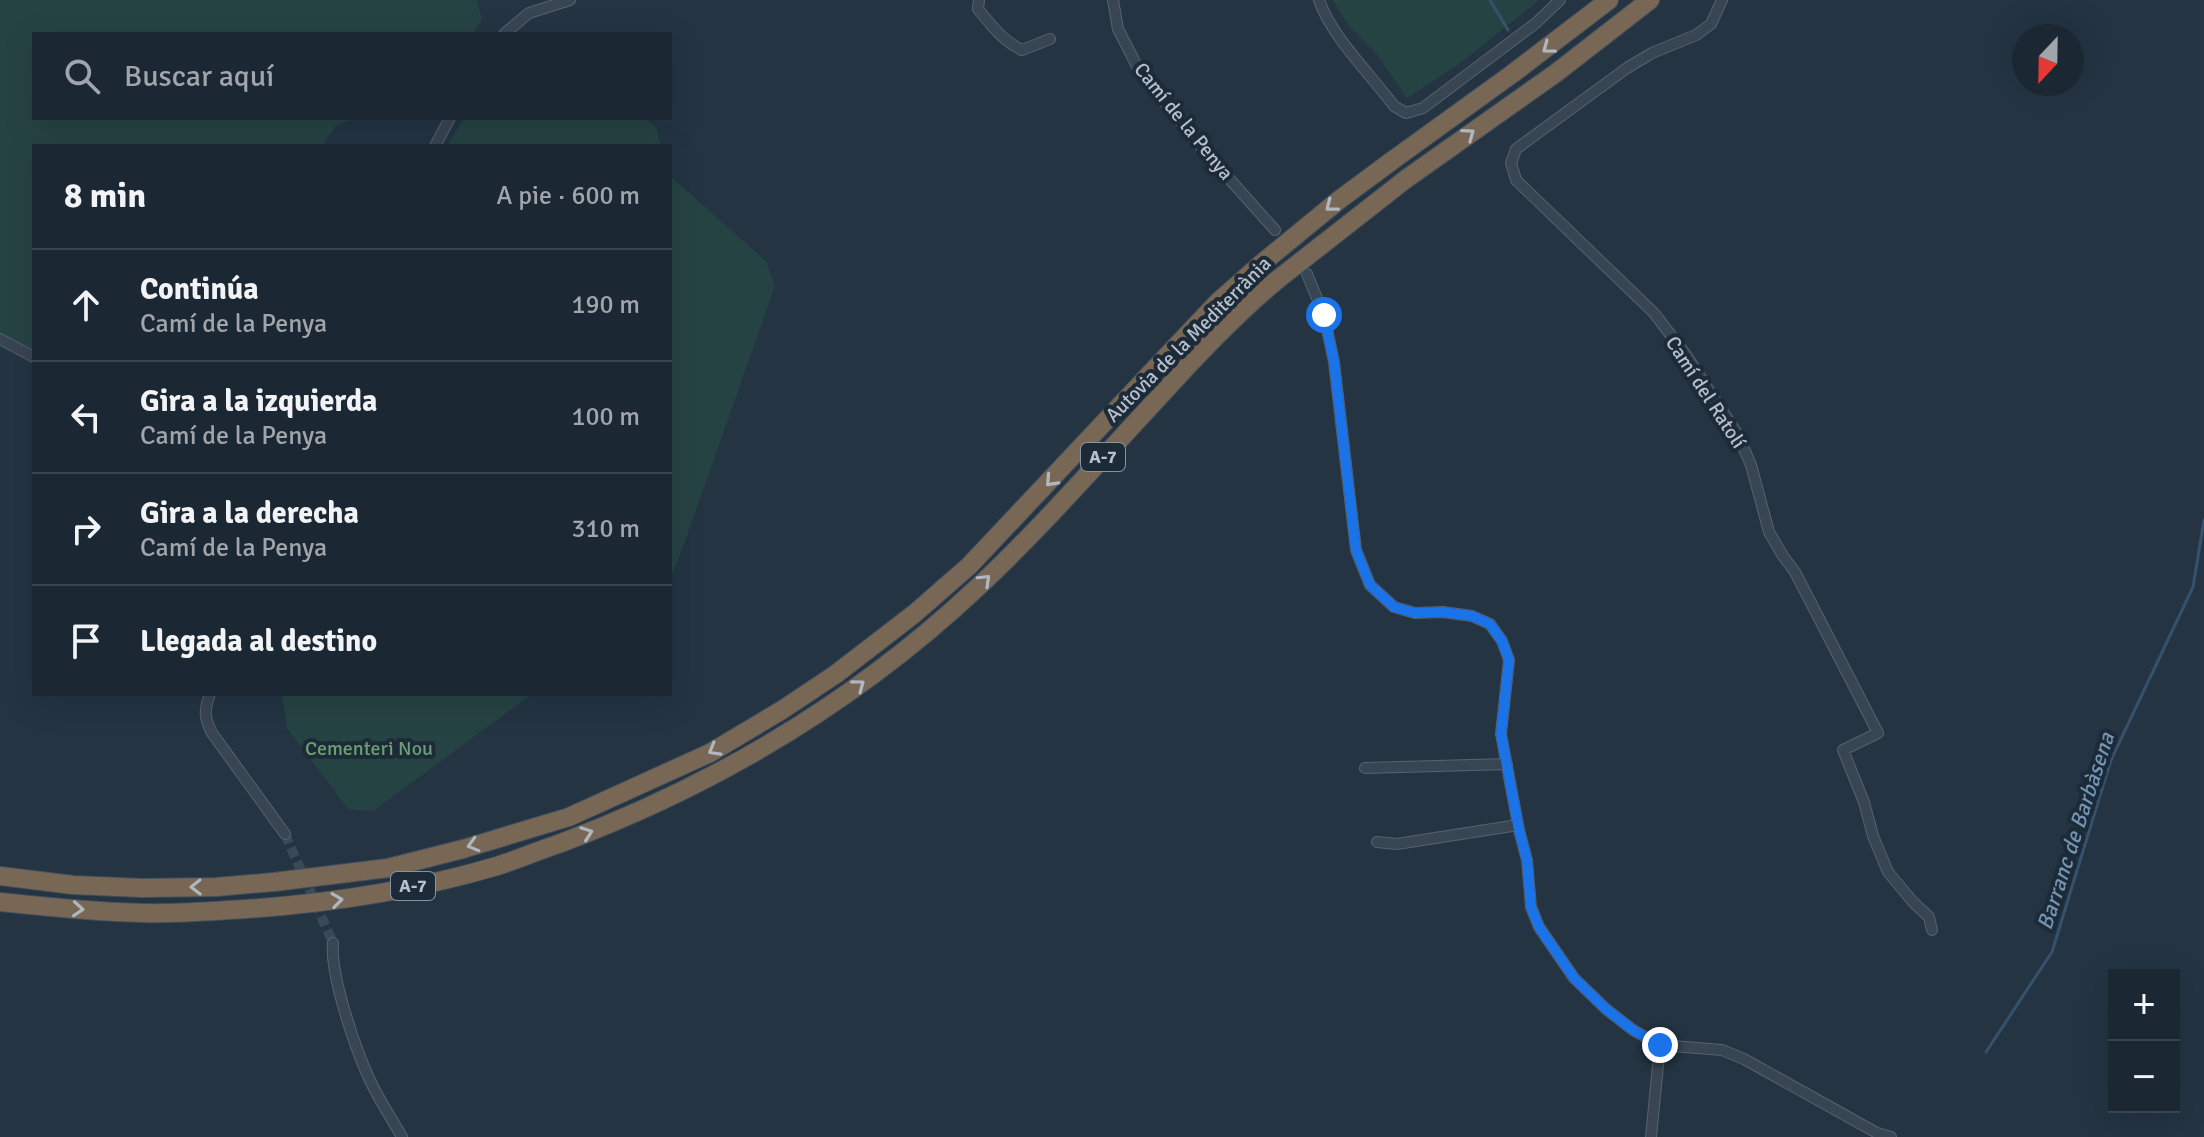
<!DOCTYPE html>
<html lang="es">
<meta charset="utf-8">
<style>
:root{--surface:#1b2732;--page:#28333e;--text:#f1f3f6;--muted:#a0a5ac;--line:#39444d}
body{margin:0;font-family:Signika,sans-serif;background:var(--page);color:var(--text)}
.controls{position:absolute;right:24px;bottom:24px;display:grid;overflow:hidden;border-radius:0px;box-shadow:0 8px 32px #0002}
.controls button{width:72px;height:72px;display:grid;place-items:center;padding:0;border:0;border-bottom:2px solid var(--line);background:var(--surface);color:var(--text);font:40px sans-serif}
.compass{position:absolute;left:2012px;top:24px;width:72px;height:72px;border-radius:50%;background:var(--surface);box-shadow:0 8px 32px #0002;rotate:202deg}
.stop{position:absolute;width:24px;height:24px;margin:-18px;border:6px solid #1a73e8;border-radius:50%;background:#fff}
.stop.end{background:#1a73e8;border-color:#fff;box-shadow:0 2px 8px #0008}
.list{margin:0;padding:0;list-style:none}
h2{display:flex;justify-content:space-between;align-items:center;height:104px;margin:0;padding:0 32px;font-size:34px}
h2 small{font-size:26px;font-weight:400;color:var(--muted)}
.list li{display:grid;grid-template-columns:52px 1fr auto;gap:24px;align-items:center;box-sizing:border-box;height:112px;padding:0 32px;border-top:2px solid var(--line)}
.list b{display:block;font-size:30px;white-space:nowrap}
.list p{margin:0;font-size:26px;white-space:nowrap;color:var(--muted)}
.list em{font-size:26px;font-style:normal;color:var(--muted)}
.icon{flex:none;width:44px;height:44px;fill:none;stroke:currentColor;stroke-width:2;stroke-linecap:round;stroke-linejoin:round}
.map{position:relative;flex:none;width:2204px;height:1137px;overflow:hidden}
.search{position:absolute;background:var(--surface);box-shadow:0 8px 32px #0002;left:32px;top:32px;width:640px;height:88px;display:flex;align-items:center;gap:20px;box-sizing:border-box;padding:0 28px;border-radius:0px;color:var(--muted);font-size:30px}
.panel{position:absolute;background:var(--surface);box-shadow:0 8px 32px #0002;left:32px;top:144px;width:640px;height:552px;border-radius:0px}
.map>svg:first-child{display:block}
.green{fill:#264344}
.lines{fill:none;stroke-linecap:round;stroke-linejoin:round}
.stream{stroke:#36516b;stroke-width:3}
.street-tunnel{stroke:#3a4958;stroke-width:10;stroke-dasharray:10 5;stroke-linecap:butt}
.street-casing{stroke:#566370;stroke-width:12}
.highway-casing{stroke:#43505d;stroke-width:20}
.street{stroke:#384552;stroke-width:10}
.highway{stroke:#796755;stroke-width:18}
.highway-bridge-casing{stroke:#43505d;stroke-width:20;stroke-linecap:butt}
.highway-bridge{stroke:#796755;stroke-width:18}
.oneway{stroke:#afb7c0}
.route{stroke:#1a73e8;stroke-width:10}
.labels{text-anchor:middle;stroke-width:8;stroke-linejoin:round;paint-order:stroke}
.shield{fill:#1d2a38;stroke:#8793a0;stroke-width:2}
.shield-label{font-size:18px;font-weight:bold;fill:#b5c0cc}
.street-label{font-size:20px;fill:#b5c0cc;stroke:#1d2a38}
.park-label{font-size:20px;fill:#6a9f72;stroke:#1d2a38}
.water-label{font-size:22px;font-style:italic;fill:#7394b2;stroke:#1d2a38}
</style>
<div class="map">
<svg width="2204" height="1137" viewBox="0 0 2204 1137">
<rect width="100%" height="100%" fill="#243443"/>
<path class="green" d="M0,0H477L482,20L472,34H34V118H354L336,126L322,146H34V351L0,333Z
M1333,0H1539L1459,64L1407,98L1378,56L1346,22Z
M464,118H645L656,127L661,146H447Z
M670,176L766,261L775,286L679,558L670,578Z
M282,694H532L373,811L348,809L287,728Z"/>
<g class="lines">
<path class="stream" d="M1490,0L1508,30
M1986,1052L2052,952L2111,760L2193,587L2204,520"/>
<path class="street-tunnel" d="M285,834L333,943"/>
<defs>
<path id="street" d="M979,0L978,9C991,25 1003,41 1022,50L1050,39
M1113,0L1118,29L1140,72L1200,146L1275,230
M1319,0C1331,36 1371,75 1394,106L1406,113L1423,108L1536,23L1560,0
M1722,0L1711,24L1696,35L1652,53L1627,68L1516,149L1511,163L1516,180L1654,313L1686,355L1738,435L1751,465L1769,532L1783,556L1795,572L1878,733L1843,750L1864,802L1873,836L1888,872L1913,902L1929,917L1932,930
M504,34L529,13L570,0
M435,146L450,118
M1307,274L1324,315L1334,362L1356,550L1370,585L1394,607L1415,613L1443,612L1472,616L1490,624L1502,641L1509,660L1501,734L1519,830L1527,860L1531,907L1539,927L1574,978L1606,1009L1633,1030L1660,1045L1722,1050L1744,1059L1877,1133L1891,1137
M0,339L34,357
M210,694C204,710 204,718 212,733L285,834
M1365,768L1507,764
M1377,842L1397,844L1518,825
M333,943C330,975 355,1047 368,1076C377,1097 391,1117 402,1137
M1651,1137L1660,1045"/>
<path id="highway" d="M1393,160L1512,74L1609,0
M1406,179L1556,73L1650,0
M0,876L73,885L142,888L216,887L274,882L388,868L463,849L569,817L710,753L782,710L836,674L914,614L969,566L1163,360L1219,301L1261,264
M0,902C47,907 95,912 142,913C177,914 212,911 247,909C331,903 416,890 497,866C519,859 540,850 561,843C718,784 857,701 979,586C1043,526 1100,460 1160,396C1197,355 1235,315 1277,280"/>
</defs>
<use href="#street" class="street-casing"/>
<use href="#highway" class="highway-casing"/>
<use href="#street" class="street"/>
<use href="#highway" class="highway"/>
<defs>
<path id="highway-bridge" d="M1261,264L1339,200L1393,160
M1277,280L1406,179"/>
</defs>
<use href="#highway-bridge" class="highway-bridge-casing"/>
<use href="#highway-bridge" class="highway-bridge"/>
</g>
<defs><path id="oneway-chevron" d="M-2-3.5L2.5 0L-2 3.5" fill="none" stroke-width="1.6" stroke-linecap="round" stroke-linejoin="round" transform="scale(2)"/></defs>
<g class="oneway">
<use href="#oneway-chevron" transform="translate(1548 48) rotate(143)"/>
<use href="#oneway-chevron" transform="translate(1469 134) rotate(-36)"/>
<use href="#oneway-chevron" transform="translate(1331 206) rotate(142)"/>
<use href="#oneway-chevron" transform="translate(1051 481) rotate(133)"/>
<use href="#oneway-chevron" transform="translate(985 580) rotate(-44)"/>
<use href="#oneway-chevron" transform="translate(859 685) rotate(-37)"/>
<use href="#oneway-chevron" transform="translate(714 750) rotate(150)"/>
<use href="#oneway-chevron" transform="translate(587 833) rotate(-20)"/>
<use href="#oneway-chevron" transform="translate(473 845) rotate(164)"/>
<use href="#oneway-chevron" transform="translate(196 887) rotate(179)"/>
<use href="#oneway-chevron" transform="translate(337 900) rotate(-8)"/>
<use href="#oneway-chevron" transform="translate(78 909) rotate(4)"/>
</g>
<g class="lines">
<path class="route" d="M1324,315L1334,362L1356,550L1370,585L1394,607L1415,613L1443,612L1472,616L1490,624L1502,641L1509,660L1501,734L1519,830L1527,860L1531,907L1539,927L1574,978L1606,1009L1633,1030L1660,1045"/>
</g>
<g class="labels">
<g class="shield">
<rect x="1081" y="443" width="44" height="28" rx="6"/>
<rect x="391" y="872" width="44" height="28" rx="6"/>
</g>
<g class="shield-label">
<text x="1103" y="463">A-7</text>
<text x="413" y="892">A-7</text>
</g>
<g class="street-label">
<text transform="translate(1184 121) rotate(51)" y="7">Camí de la Penya</text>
<text transform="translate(1188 339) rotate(-45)" y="7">Autovia de la Mediterrània</text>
<text transform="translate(1706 392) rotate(57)" y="7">Camí del Ratolí</text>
</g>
<g class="park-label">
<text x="369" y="755">Cementeri Nou</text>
</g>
<g class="water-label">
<text transform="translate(2075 831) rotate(-72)" y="8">Barranc de Barbàsena</text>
</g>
</g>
</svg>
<div class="controls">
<button>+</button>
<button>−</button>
</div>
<svg class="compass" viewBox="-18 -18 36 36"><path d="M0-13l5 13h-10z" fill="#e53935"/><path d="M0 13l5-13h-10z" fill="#a0a5ac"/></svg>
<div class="stop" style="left:1324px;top:315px"></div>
<div class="stop end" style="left:1660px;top:1045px"></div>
<div class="search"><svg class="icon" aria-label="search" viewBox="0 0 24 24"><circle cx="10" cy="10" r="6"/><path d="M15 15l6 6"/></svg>Buscar aquí</div>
<section class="panel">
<h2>8 min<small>A pie · 600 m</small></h2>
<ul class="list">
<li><svg class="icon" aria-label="ahead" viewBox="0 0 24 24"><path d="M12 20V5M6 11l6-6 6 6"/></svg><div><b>Continúa</b><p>Camí de la Penya</p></div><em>190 m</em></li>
<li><svg class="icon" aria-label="left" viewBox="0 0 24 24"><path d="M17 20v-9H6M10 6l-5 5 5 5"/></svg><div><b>Gira a la izquierda</b><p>Camí de la Penya</p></div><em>100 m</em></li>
<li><svg class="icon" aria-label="right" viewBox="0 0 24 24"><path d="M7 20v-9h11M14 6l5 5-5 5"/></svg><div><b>Gira a la derecha</b><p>Camí de la Penya</p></div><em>310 m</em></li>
<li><svg class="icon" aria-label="arrive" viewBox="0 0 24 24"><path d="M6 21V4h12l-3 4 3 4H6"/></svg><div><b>Llegada al destino</b></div></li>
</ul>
</section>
</div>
